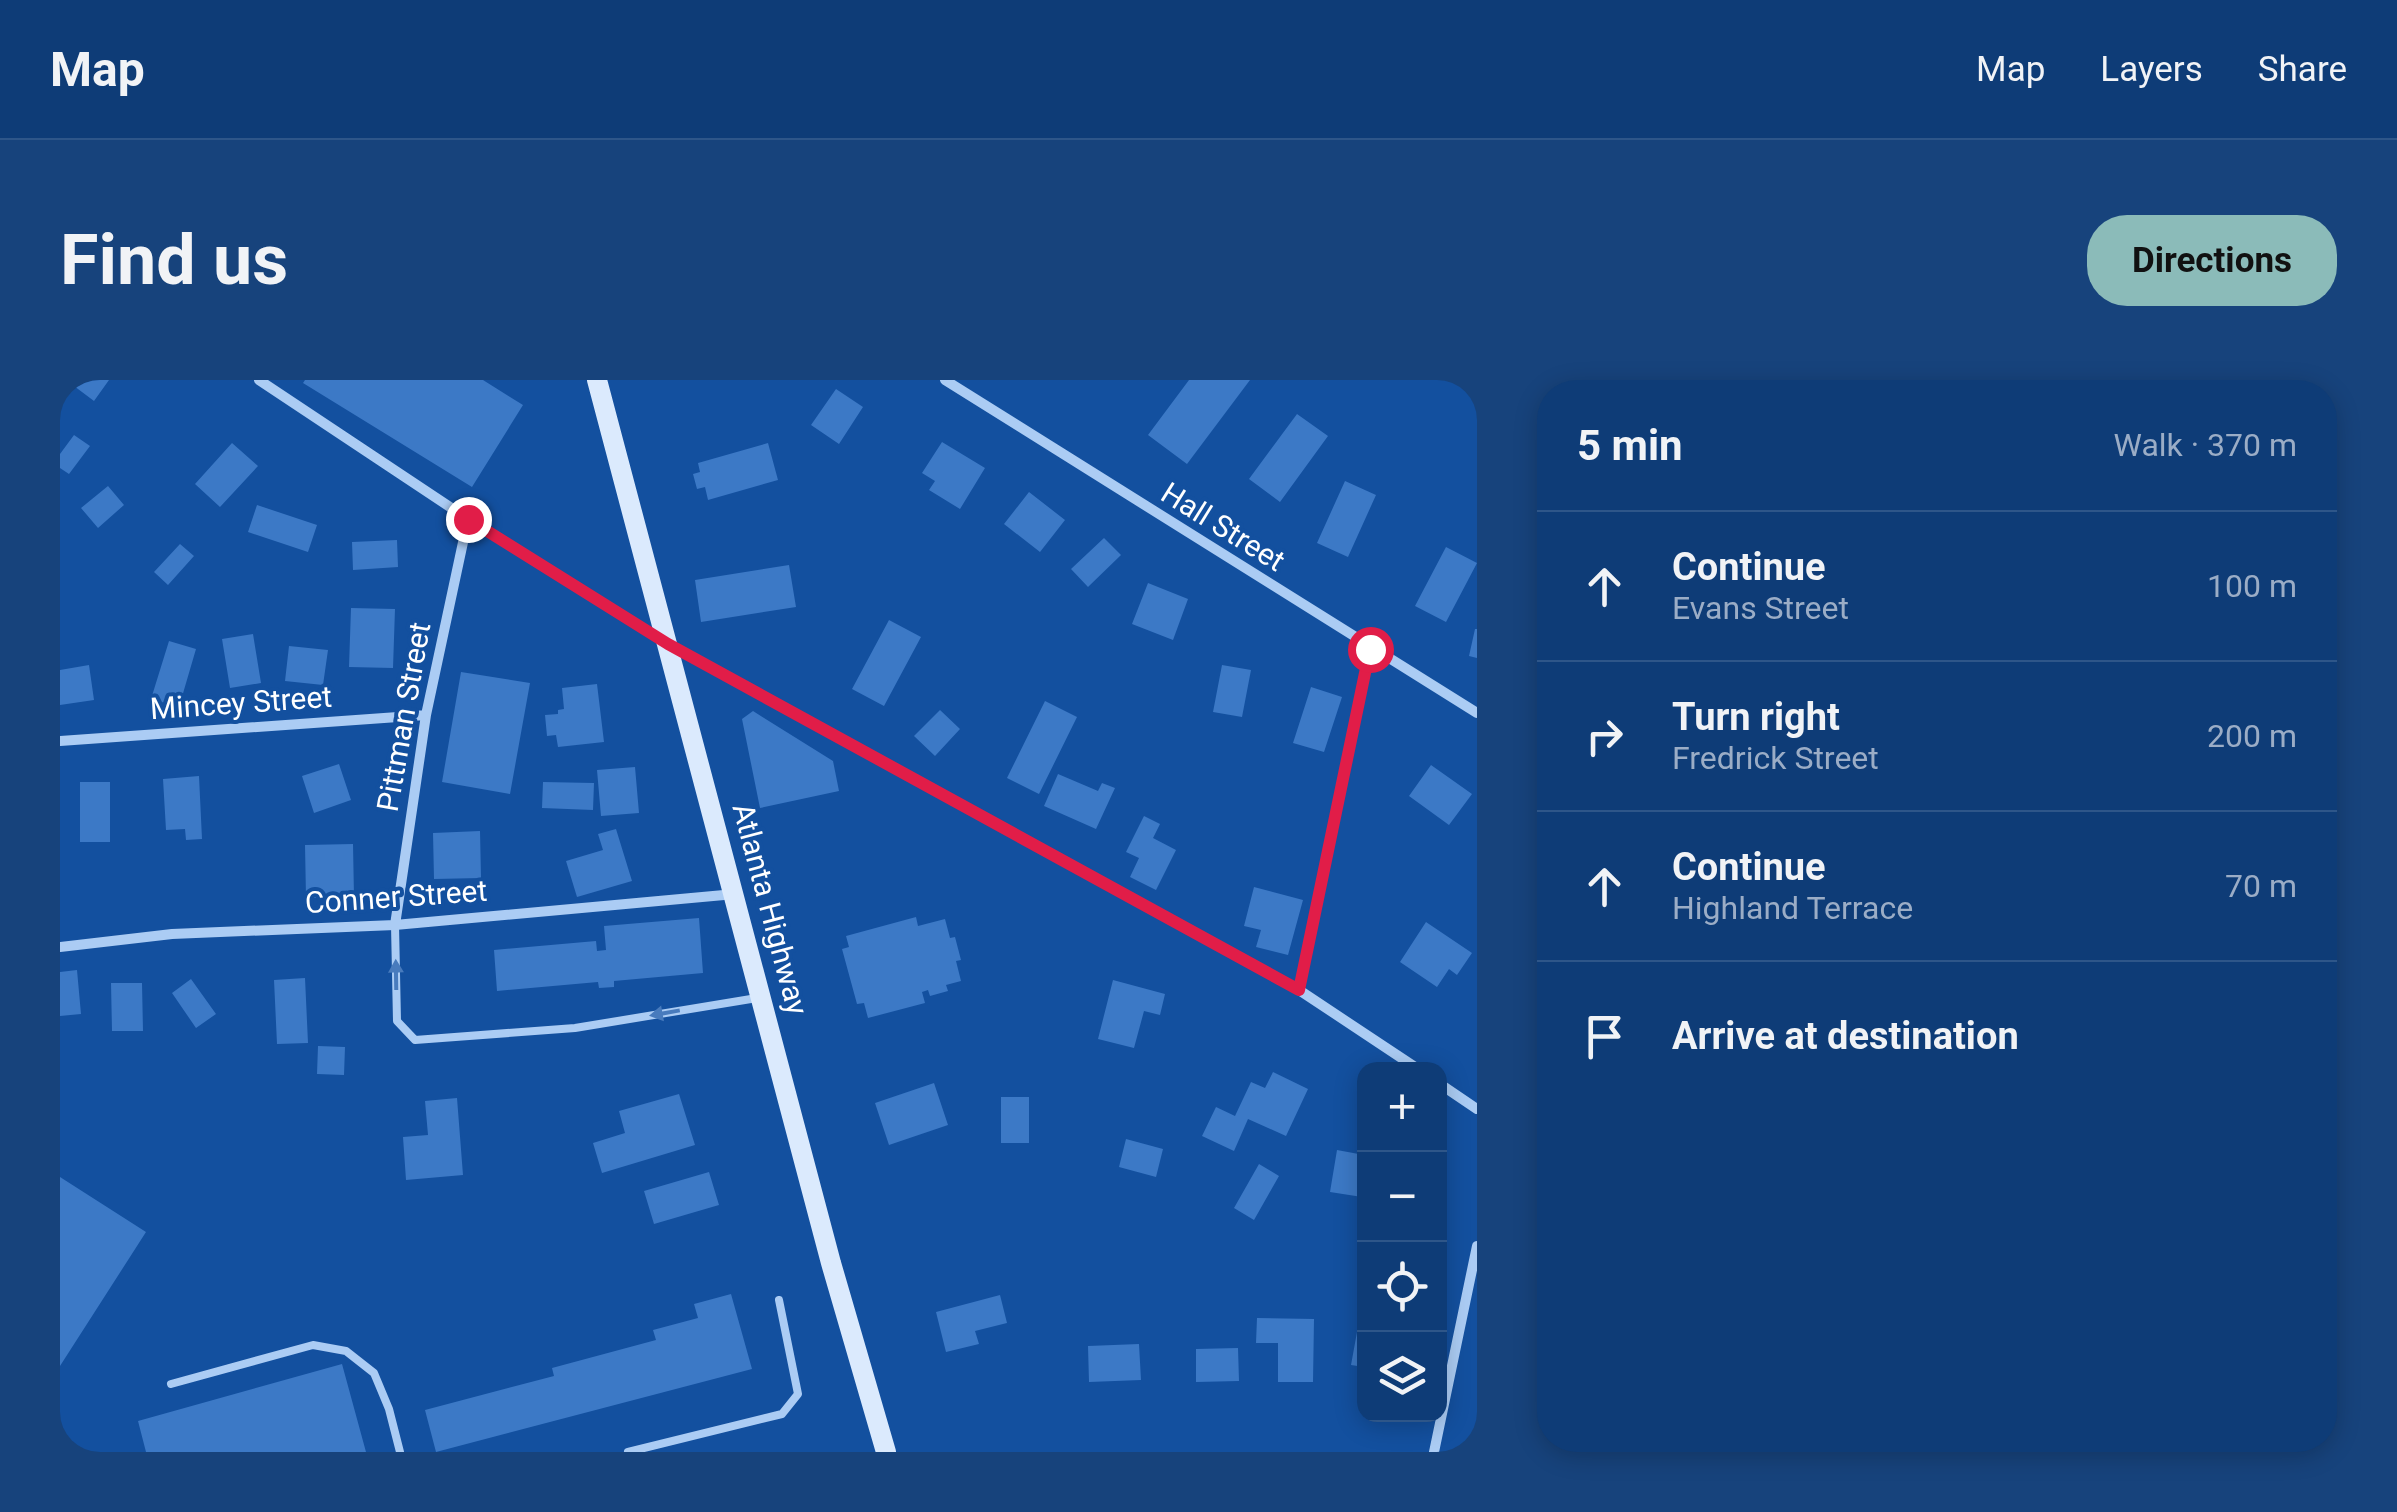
<!DOCTYPE html>
<meta charset="utf-8">
<style>
:root{--surface:#0e3c77;--page:#17437c;--text:#f1f3f6;--muted:#9badc6;--line:#2e5689;--accent:#8bbbb9}
body{margin:0;font-family:Roboto,sans-serif;background:var(--page);color:var(--text)}
.controls{position:absolute;right:30px;bottom:30px;display:grid;overflow:hidden;border-radius:20px;box-shadow:0 5px 25px #0003}
.controls button{width:90px;height:90px;display:grid;place-items:center;padding:0;border:0;border-bottom:2px solid var(--line);background:var(--surface);color:var(--text);font:50px sans-serif}
.stop{position:absolute;width:30px;height:30px;margin:-22px;border:8px solid #e11d48;border-radius:50%;background:#fff}
.stop.end{background:#e11d48;border-color:#fff;box-shadow:0 2px 10px #0008}
.list{margin:0;padding:0;list-style:none}
h2{display:flex;justify-content:space-between;align-items:center;height:130px;margin:0;padding:0 40px;font-size:42px}
h2 small{font-size:32px;font-weight:400;color:var(--muted)}
.list li{display:grid;grid-template-columns:65px 1fr auto;gap:30px;align-items:center;box-sizing:border-box;height:150px;padding:0 40px;border-top:2px solid var(--line)}
.list b{display:block;font-size:38px;white-space:nowrap}
.list p{margin:0;font-size:32px;white-space:nowrap;color:var(--muted)}
.list em{font-size:32px;font-style:normal;color:var(--muted)}
.icon{flex:none;width:55px;height:55px;fill:none;stroke:currentColor;stroke-width:2;stroke-linecap:round;stroke-linejoin:round}
.map{position:relative;flex:none;width:1417px;height:1072px;overflow:hidden;border-radius:40px}
header{display:flex;align-items:center;gap:60px;box-sizing:border-box;height:140px;padding:0 50px;background:var(--surface);border-bottom:2px solid var(--line)}
header strong{font-size:48px}
nav{display:flex;gap:55px;margin-inline-start:auto;font-size:35px}
.intro{display:flex;align-items:center;justify-content:space-between;box-sizing:border-box;height:240px;padding:0 60px}
h1{margin:0;font-size:70px}
.button{padding:25px 45px;border-radius:40px;background:var(--accent);color:#111;font-size:35px;font-weight:700}
main{display:flex;gap:60px;padding:0 60px}
aside{flex:1;background:var(--surface);border-radius:40px;box-shadow:0 5px 25px #0003}
.map>svg:first-child{display:block}
.building{fill:#3c79c6}
.lines{fill:none;stroke-linecap:round;stroke-linejoin:round}
.lane{stroke:#abccf4;stroke-width:8}
.street{stroke:#abccf4;stroke-width:10}
.secondary{stroke:#dbeafd;stroke-width:20}
.oneway{fill:#487bbd}
.route{stroke:#e11d48;stroke-width:12}
.labels{text-anchor:middle;stroke-width:8;stroke-linejoin:round;paint-order:stroke}
.street-label{font-size:30px;fill:#fff;stroke:#13509f}
</style>
<header>
<strong>Map</strong>
<nav><a>Map</a><a>Layers</a><a>Share</a></nav>
</header>
<div class="intro"><h1>Find us</h1><a class="button">Directions</a></div>
<main>
<div class="map">
<svg width="1417" height="1072" viewBox="0 0 1417 1072">
<rect width="100%" height="100%" fill="#13509f"/>
<path class="building" d="M6,0H49L34,21Z
M245,0H423L463,25L412,107L243,3Z
M1129,0H1190L1127,84L1088,55Z
M776,9L803,27L779,64L751,45Z
M1237,34L1268,56L1220,122L1189,99Z
M14,55L30,66L9,94L0,88V74Z
M882,62L925,88L900,129L869,110L875,101L862,93Z
M172,63L198,86L160,127L135,104Z
M708,63L718,100L648,120L645,107L637,109L633,94L640,92L638,83Z
M1285,101L1316,115L1288,177L1257,163Z
M48,106L64,125L38,148L21,128Z
M969,112L1005,140L980,172L944,144Z
M197,125L257,145L248,172L188,152Z
M1044,158L1061,175L1028,207L1011,189Z
M337,160L338,187L293,190L292,162Z
M120,164L134,176L108,205L94,192Z
M1386,167L1417,183L1386,242L1355,226Z
M729,185L736,227L641,242L635,200Z
M1088,203L1128,219L1113,260L1072,244Z
M291,228L335,229L333,288L289,287Z
M829,240L861,257L824,326L792,309Z
M1415,249H1417V278L1409,276Z
M193,254L201,303L170,308L162,259Z
M109,261L136,269L119,327L91,319Z
M229,266L268,270L263,305L225,301Z
M29,285L34,320L0,325V290Z
M1162,285L1191,290L1182,337L1153,332Z
M401,292L470,303L450,414L382,402Z
M537,304L544,362L498,367L496,355L487,356L485,335L498,334V330L504,329L502,308Z
M1251,307L1282,317L1264,372L1233,363Z
M985,321L1017,337L979,414L947,398Z
M880,330L900,349L875,376L854,356Z
M693,331L773,381L779,411L700,428L682,339Z
M279,384L291,420L254,433L242,396Z
M1371,385L1412,414L1389,445L1349,416Z
M575,387L579,433L541,436L537,390Z
M998,394L1038,411L1042,403L1055,408L1036,449L984,426Z
M139,396L142,459L126,460L125,449L106,450L103,399Z
M20,402H50V462H20Z
M483,402L534,403L533,430L482,428Z
M1084,436L1100,444L1093,458L1116,470L1096,510L1070,497L1079,478L1066,472Z
M556,449L572,501L517,517L506,481L543,470L538,454Z
M420,451L421,498L374,499L373,453Z
M293,464L294,517L246,518L245,465Z
M1194,507L1243,520L1228,575L1196,567L1201,550L1184,546Z
M856,537L858,546L885,539L890,558L895,557L901,580L896,581L901,601L886,605L888,611L870,616L868,610L862,612L865,623L808,638L804,623L797,624L782,569L789,567L786,556Z
M639,538L643,593L554,601V607L539,608L538,602L437,611L434,570L536,561L537,571L546,570L544,546Z
M1366,542L1412,573L1397,595L1389,589L1377,607L1340,582Z
M17,590L21,634L0,636V592Z
M245,598L248,663L217,664L214,600Z
M131,599L156,634L136,648L112,613Z
M1053,600L1105,614L1100,635L1084,631L1074,668L1038,659Z
M51,603H82L83,651H52Z
M258,666L285,667L284,695L257,694Z
M1213,692L1248,709L1226,756L1188,739L1174,771L1142,756L1156,727L1175,736L1191,702L1205,708Z
M874,703L888,745L829,765L815,723Z
M619,714L635,765L542,793L533,763L565,753L559,731Z
M941,717H969V763H941Z
M397,718L403,795L346,800L343,757L368,755L365,721Z
M1380,730L1387,731L1382,762H1380Z
M1066,759L1103,769L1096,797L1059,787Z
M1277,770L1304,775L1302,817L1270,812Z
M1199,784L1219,796L1194,840L1174,828Z
M649,792L659,825L594,844L584,811Z
M0,797L86,852L0,986Z
M671,914L692,989L376,1072L365,1030L494,996L492,988L596,960L593,950L638,938L634,924Z
M940,915L947,943L915,951L919,964L886,972L876,932Z
M1197,938L1254,939L1253,1002H1218V963H1196Z
M1297,952L1304,953V987L1291,985Z
M1079,964L1081,1000L1029,1002L1028,966Z
M1178,968L1179,1001L1136,1002V969Z
M282,984L306,1072H86L78,1041Z"/>
<g class="lines">
<path class="lane" d="M335,545L337,641L355,660L515,648L697,618
M111,1004L253,965L286,971L314,993L329,1029L340,1072
M568,1072L722,1034L738,1014L719,920"/>
<path class="street" d="M199,0L408,139L608,264L1239,610L1358,689
M885,0L1417,333
M0,361L366,335
M335,545L366,335L408,139
M0,567L112,554L335,545L675,514
M1239,610L1310,269
M1380,704L1417,729
M1374,1072L1417,866"/>
<path class="secondary" d="M537,0L771,883L826,1072"/>
</g>
<defs><path id="oneway-solid" d="M-6-.8H1V-3.2L6.5 0L1 3.2V.8H-6Z" transform="scale(2.5)"/></defs>
<g class="oneway">
<use href="#oneway-solid" transform="translate(336 595) rotate(-91)"/>
<use href="#oneway-solid" transform="translate(605 633) rotate(170)"/>
</g>
<g class="lines">
<path class="route" d="M408,139L608,264L1239,610L1310,269"/>
</g>
<g class="labels">
<g class="street-label">
<text transform="translate(1163 147) rotate(32)" y="10">Hall Street</text>
<text transform="translate(181 323) rotate(-4)" y="10">Mincey Street</text>
<text transform="translate(344 337) rotate(-80)" y="10">Pittman Street</text>
<text transform="translate(336 517) rotate(-4)" y="10">Conner Street</text>
<text transform="translate(710 529) rotate(75)" y="10">Atlanta Highway</text>
</g>
</g>
</svg>
<div class="controls">
<button>+</button>
<button>−</button>
<button><svg class="icon" aria-label="locate" viewBox="0 0 24 24"><circle cx="12" cy="12" r="6"/><path d="M12 2v4M12 18v4M2 12h4M18 12h4"/></svg></button>
<button><svg class="icon" aria-label="layers" viewBox="0 0 24 24"><path d="M12 4l9 5-9 5-9-5zM3 14l9 5 9-5"/></svg></button>
</div>
<div class="stop" style="left:1310px;top:269px"></div>
<div class="stop end" style="left:408px;top:139px"></div>
</div>
<aside>
<h2>5 min<small>Walk · 370 m</small></h2>
<ul class="list">
<li><svg class="icon" aria-label="ahead" viewBox="0 0 24 24"><path d="M12 20V5M6 11l6-6 6 6"/></svg><div><b>Continue</b><p>Evans Street</p></div><em>100 m</em></li>
<li><svg class="icon" aria-label="right" viewBox="0 0 24 24"><path d="M7 20v-9h11M14 6l5 5-5 5"/></svg><div><b>Turn right</b><p>Fredrick Street</p></div><em>200 m</em></li>
<li><svg class="icon" aria-label="ahead" viewBox="0 0 24 24"><path d="M12 20V5M6 11l6-6 6 6"/></svg><div><b>Continue</b><p>Highland Terrace</p></div><em>70 m</em></li>
<li><svg class="icon" aria-label="arrive" viewBox="0 0 24 24"><path d="M6 21V4h12l-3 4 3 4H6"/></svg><div><b>Arrive at destination</b></div></li>
</ul>
</aside>
</main>
